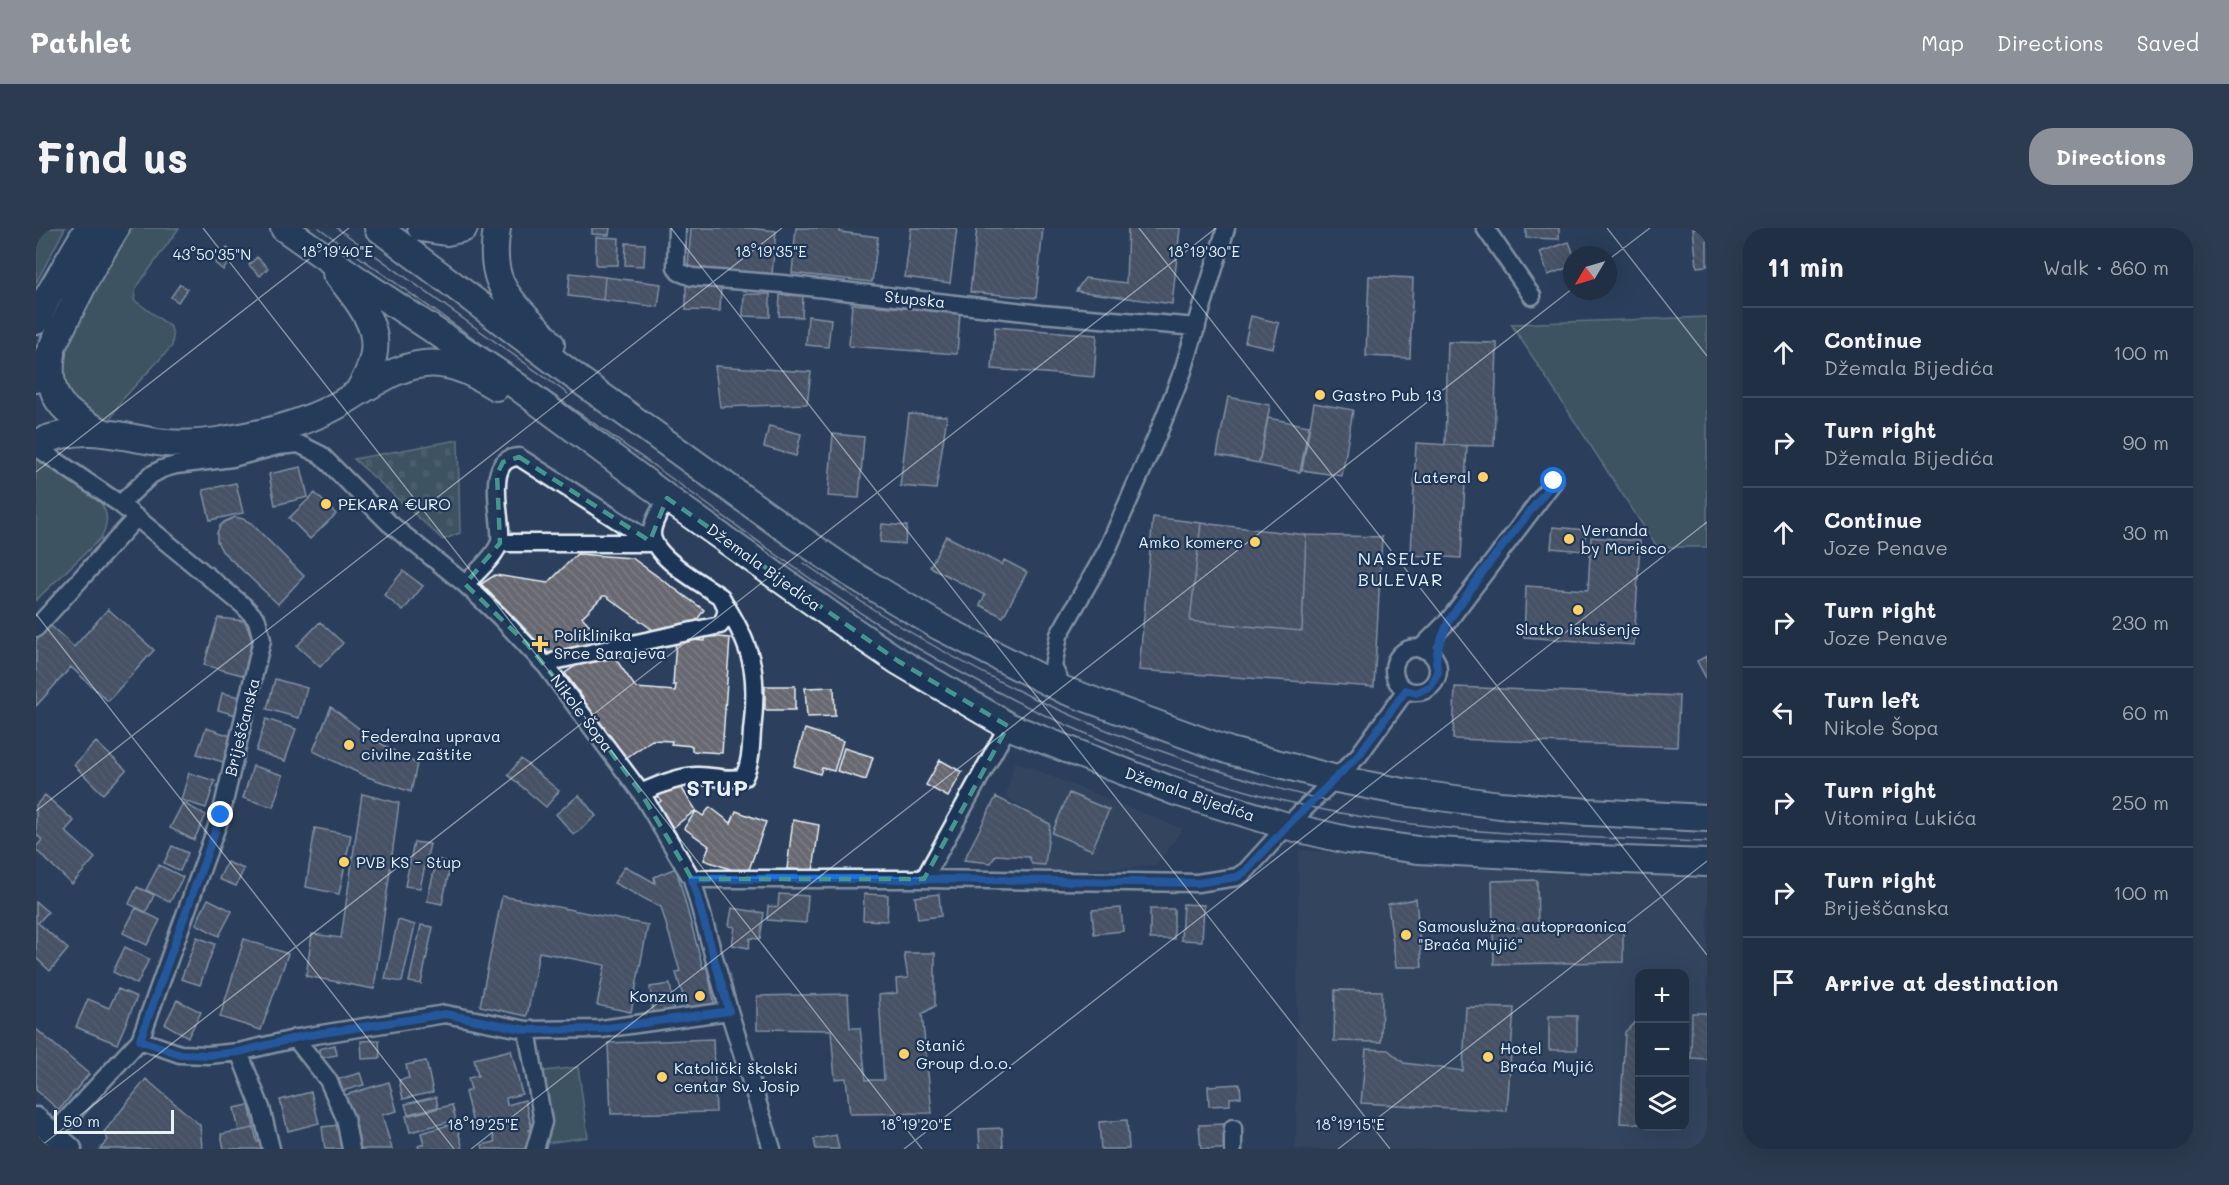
<!DOCTYPE html>
<meta charset="utf-8">
<style>
:root{--surface:#212f45;--page:#2d3b50;--text:#f1f3f6;--muted:#a2a9b3;--line:#3e4a5e;--accent:#8c9099}
body{margin:0;font-family:Mali,sans-serif;background:var(--page);color:var(--text)}
.controls{position:absolute;right:18px;bottom:18px;display:grid;overflow:hidden;border-radius:12px;box-shadow:0 6px 24px #0002}
.controls button{width:54px;height:54px;display:grid;place-items:center;padding:0;border:0;border-bottom:2px solid var(--line);background:var(--surface);color:var(--text);font:30px sans-serif}
.compass{position:absolute;left:1527px;top:18px;width:54px;height:54px;border-radius:50%;background:var(--surface);box-shadow:0 6px 24px #0002;rotate:232deg}
.scale{position:absolute;left:18px;bottom:15px;width:120px;box-sizing:border-box;padding-left:6px;border:3px solid #e8f1f8;border-top:0;font-size:16px;line-height:21px;white-space:nowrap;color:#e8f1f8;-webkit-text-stroke:4px #1d3557;paint-order:stroke}
.stop{position:absolute;width:18px;height:18px;margin:-14px;border:4px solid #1a73e8;border-radius:50%;background:#fff}
.stop.end{background:#1a73e8;border-color:#fff;box-shadow:0 2px 6px #0008}
.list{margin:0;padding:0;list-style:none}
h2{display:flex;justify-content:space-between;align-items:center;height:78px;margin:0;padding:0 24px;font-size:26px}
h2 small{font-size:20px;font-weight:400;color:var(--muted)}
.list li{display:grid;grid-template-columns:39px 1fr auto;gap:18px;align-items:center;box-sizing:border-box;height:90px;padding:0 24px;border-top:2px solid var(--line)}
.list b{display:block;font-size:22px;white-space:nowrap}
.list p{margin:0;font-size:20px;white-space:nowrap;color:var(--muted)}
.list em{font-size:20px;font-style:normal;color:var(--muted)}
.icon{flex:none;width:33px;height:33px;fill:none;stroke:currentColor;stroke-width:2;stroke-linecap:round;stroke-linejoin:round}
.map{position:relative;flex:none;width:1671px;height:921px;overflow:hidden;border-radius:24px}
header{display:flex;align-items:center;gap:36px;box-sizing:border-box;height:84px;padding:0 30px;background:var(--accent);color:#fff}
header strong{font-size:28px}
nav{display:flex;gap:33px;margin-inline-start:auto;font-size:21px}
.intro{display:flex;align-items:center;justify-content:space-between;box-sizing:border-box;height:144px;padding:0 36px}
h1{margin:0;font-size:42px}
.button{padding:15px 27px;border-radius:24px;background:var(--accent);color:#fff;font-size:21px;font-weight:700}
main{display:flex;gap:36px;padding:0 36px}
aside{flex:1;background:var(--surface);border-radius:24px;box-shadow:0 6px 24px #0002}
.map>svg:first-child{display:block}
.built{fill:#3e4b62;fill-rule:evenodd}
.green{fill:#566c67;stroke:#9faeb0;stroke-width:1.5}
.cemetery{fill:url(#cemetery-stones);stroke:#9faeb0;stroke-width:1.5}
.building{fill:url(#building-back-hatch);stroke:#e8f1f8;stroke-width:1.5}
.lines{fill:none;stroke-linecap:round;stroke-linejoin:round}
.street-casing{stroke:#e8f1f8;stroke-width:21}
.secondary-casing{stroke:#e8f1f8;stroke-width:27}
.primary-casing{stroke:#e8f1f8;stroke-width:30}
.street{stroke:#1d3557;stroke-width:16}
.secondary{stroke:#1d3557;stroke-width:22}
.primary{stroke:#1d3557;stroke-width:26}
.tram{stroke:#e8f1f8;stroke-width:1.5}
.route{stroke:#1a73e8;stroke-width:8}
.marked{fill:none;stroke:#459590;stroke-width:4.5;stroke-dasharray:12 8;stroke-linejoin:round}
.ticks{fill:none;stroke:#e8f1f8;stroke-width:1.5;stroke-opacity:0.45}
.poi-dot{fill:#ffd166;stroke:#1d3557;stroke-width:2}
.labels{text-anchor:middle;stroke-width:4.5;stroke-linejoin:round;paint-order:stroke}
.street-label{font-size:16px;fill:#e8f1f8;stroke:#1d3557}
.poi-label{font-size:16px;fill:#e8f1f8;stroke:#1d3557;text-anchor:start}
.neighbourhood-label{font-size:18px;letter-spacing:1.5px;fill:#e8f1f8;stroke:#1d3557}
.district-label{font-size:22px;font-weight:bold;letter-spacing:1.5px;fill:#e8f1f8;stroke:#1d3557}
.ticks-label{font-size:15px;text-anchor:middle;fill:#e8f1f8;stroke:#1d3557;stroke-width:4.5;stroke-linejoin:round;paint-order:stroke}
</style>
<header>
<strong>Pathlet</strong>
<nav><a>Map</a><a>Directions</a><a>Saved</a></nav>
</header>
<div class="intro"><h1>Find us</h1><a class="button">Directions</a></div>
<main>
<div class="map">
<svg width="1671" height="921" viewBox="0 0 1671 921">
<defs>
<pattern id="cemetery-stones" width="16" height="16" patternUnits="userSpaceOnUse" patternTransform="scale(1.5)"><rect width="16" height="16" fill="#566c67"/><path d="M2 7V4a2 2 0 0 1 4 0v3zM10 15v-3a2 2 0 0 1 4 0v3z" fill="#6e817e"/></pattern>
<pattern id="building-back-hatch" width="6" height="6" patternUnits="userSpaceOnUse" patternTransform="scale(1.5)"><rect width="6" height="6" fill="#676770"/><path d="M-1 5l2 2M0 0l6 6M5-1l2 2" fill="none" stroke="#7d7d85"/></pattern>
</defs>
<rect width="100%" height="100%" fill="#2c3f5c"/>
<filter id="ink" filterUnits="userSpaceOnUse"><feTurbulence type="fractalNoise" baseFrequency=".0167" numOctaves="2"/><feDisplacementMap in="SourceGraphic" scale="12" xChannelSelector="R" yChannelSelector="G"/><feConvolveMatrix kernelMatrix="1 2 1 2 8 2 1 2 1" color-interpolation-filters="sRGB"/></filter>
<g filter="url(#ink)">
<path class="built" d="M979,534L1146,601L1121,636L1090,640L994,642L993,584L970,568Z
M1263,622L1380,633L1671,645V921H1260ZM1604,746H1648V898H1604Z"/>
<path class="green" d="M0,0H29L0,55Z
M93,0H143L100,60L98,72L135,99L137,108L136,118L85,173L74,192C58,186 36,181 29,163C9,121 71,36 93,0Z
M1671,89V319H1621L1475,96Z
M0,229L60,269C73,283 73,294 65,310L0,372Z
M542,839L552,909L511,915L501,844Z"/>
<path class="cemetery" d="M422,212L424,305L407,312L318,231Z"/>
<path class="building" d="M556,0H574L573,7L556,6Z
M655,0H713L740,3L736,46L652,39Z
M760,0H804V4L842,9L836,54L756,45Z
M875,0H921L914,55L869,49Z
M941,0H1007L1000,70L934,64Z
M1092,0H1144L1136,76L1040,63L1049,50L1090,55Z
M1490,0H1523V11L1490,10Z
M1657,0H1671V38L1661,39Z
M560,9L583,10L582,37H560Z
M1533,14L1538,27L1536,38L1512,47L1504,24Z
M590,15L609,16L608,38L589,37Z
M191,20L200,26L187,42L179,35Z
M221,29L232,40L224,48L213,37Z
M534,45L569,49L567,72L532,68Z
M1333,48L1377,50L1374,130L1330,128Z
M569,49L625,56L622,79L567,72Z
M144,56L151,61L142,74L135,69Z
M650,56L685,57L684,83L650,82Z
M708,66H734V89L707,88Z
M744,67L767,68L766,89L743,88Z
M816,76L924,84L921,126L813,118Z
M772,88L795,91L792,119L770,117Z
M1215,88L1243,95L1237,120L1209,114Z
M959,99L1061,107L1058,149L956,141Z
M1412,114L1461,115L1458,218L1409,217Z
M679,138L775,144L771,176L684,179Z
M1192,169L1234,177L1223,235L1181,227Z
M1278,175L1317,182L1306,248L1266,242Z
M873,186L911,188L900,261L864,258Z
M1232,190L1273,198L1264,244L1223,236Z
M733,198L765,206L760,228L728,219Z
M797,206L828,209L823,270L792,268Z
M1380,215L1431,218L1425,330L1375,327Z
M265,239L272,269L239,277L233,246Z
M200,255L207,285L174,292L167,262Z
M279,265L300,286L274,311L253,290Z
M199,289L207,291L215,295L268,348L242,376L186,323L181,313V305L184,298L188,294Z
M1117,289L1165,295L1154,393L1266,403L1270,307L1346,309L1338,459L1103,442Z
M1165,295L1270,307L1266,403L1154,393Z
M846,296L871,298L869,316L844,314Z
M1517,299L1550,302L1548,323L1515,320Z
M910,308L966,337L968,332L991,344L967,389L944,377L949,367L894,339Z
M1555,309L1604,313L1598,417L1488,409L1490,358L1552,362Z
M541,326L596,330L668,382L658,396L621,405L570,368H567L546,389L563,407L554,416L512,425L445,356L459,347L512,355Z
M367,343L387,358L367,383L348,367Z
M72,381L118,422L72,473L35,439L0,478V413L14,397L38,419Z
M182,390L209,393L219,420L210,448L168,437Z
M284,394L307,415L284,439L261,418Z
M669,408L694,410L686,525L656,523V518L635,516L636,513L616,512L587,532L545,472L547,470L529,445L541,437L579,430L600,460L639,463L640,457H637L640,411L669,413Z
M1671,428V452L1661,433Z
M239,451L271,460L263,490L231,481Z
M729,458H759V482H729Z
M798,459L799,488L771,489L769,460Z
M1419,459L1643,468L1641,519L1417,511Z
M186,465L204,469L200,487L182,482Z
M295,479L337,511L381,536L375,564L329,548L277,523Z
M230,491L260,501L249,533L220,523Z
M170,500L195,508L187,534L161,526Z
M769,501L807,513L798,543L786,540L784,546L758,538Z
M60,514L90,542L67,566L38,537Z
M808,520L837,529L830,552L801,543Z
M485,531L523,563L510,579L472,547Z
M904,532L926,544L912,569L890,557Z
M217,538L247,547L237,579L207,570Z
M153,545L179,553L170,580L145,572Z
M641,553L660,582L635,601L619,577L625,573L621,566Z
M1033,565L1073,582L1056,622L1016,605Z
M326,566L363,575L338,761L270,748L276,706L305,710Z
M9,567L38,593L29,603L59,630L36,656L0,622V619L6,612L0,606V577Z
M543,567L560,588L538,607L520,586Z
M960,569L1014,596L1009,637L996,636L993,629L960,627L955,635L928,632Z
M147,575L170,587L158,612L134,600Z
M674,579L695,595L700,583L730,594L711,647L668,632L673,618L648,600L660,583L667,588Z
M757,592L783,597L777,643L751,641Z
M279,600L315,607L303,666L270,659Z
M378,614L394,616L384,660L369,658Z
M136,618L152,625L144,643L128,635Z
M401,631L415,635L406,676L391,673Z
M191,634L208,641L200,658L183,651Z
M123,637L147,649L134,674L110,662Z
M589,638L619,655L618,649L640,640L667,740L671,739L679,779L652,784L640,745L644,743L625,679L578,655Z
M1501,652L1502,699L1457,700L1456,653Z
M101,659L118,667L110,684L93,676Z
M743,666L772,668L770,695L731,692L732,678L742,679Z
M828,666L852,667L851,693L827,692Z
M903,666L905,688L882,691L879,669Z
M466,668L612,697L595,784L561,777L569,737L503,724L491,788L444,778Z
M172,671L196,683L183,708L160,696Z
M1380,671L1386,739H1360L1352,676Z
M0,674L12,684L2,695L32,721L14,743L0,730Z
M1147,676L1168,677L1166,713L1145,712Z
M100,680L124,692L111,717L87,705Z
M696,680L728,685L724,711L714,710L713,720L696,717L699,699L693,698Z
M1085,680L1087,703L1058,706L1056,682Z
M1114,681H1138V711H1114Z
M362,692L379,697L366,754L349,751Z
M385,697L397,699L385,756L373,754Z
M1587,698V734L1458,736L1457,700Z
M161,709L179,716L164,757L145,751Z
M208,711L252,726L225,802L184,789Z
M89,719L113,731L101,756L77,744Z
M868,725H899V778L886,786L896,885L814,886L810,850L799,851L795,802L721,801V768L812,766L814,800H824L830,852H848L843,767L861,765L860,751L872,750Z
M634,756L638,784L617,787L614,759Z
M82,761L101,769L81,816L40,799L52,771L73,780Z
M1299,762L1346,763L1345,814L1298,813Z
M141,772L165,784L152,809L129,796Z
M1430,779L1478,780L1471,883L1325,875L1330,821L1352,822L1368,835L1427,843Z
M1603,784L1604,896L1584,895L1589,804L1603,790Z
M1656,785H1671V831L1655,830Z
M1513,788H1541V822H1513Z
M0,801L53,846L23,882L0,862Z
M677,811L680,884L575,886L572,815Z
M343,812L344,830L326,831L325,813Z
M299,817L301,827L285,830L283,821Z
M475,822L486,866L470,870L471,877L489,872L496,901L493,902L497,921H447L446,917L459,914L453,891L437,895L429,864L435,862L432,850L442,848L438,831Z
M390,833L397,864L367,871L363,852L373,850L370,837Z
M324,845L328,857L306,863L303,851Z
M110,851L164,897L166,921H64L72,912L68,904Z
M353,854L361,883L346,887L356,921H325L309,867Z
M1204,856L1205,869L1194,870V877L1173,878L1172,858Z
M275,864L283,895L252,903L244,872Z
M400,869L402,879L372,886L369,876Z
M213,877L218,900L203,903L198,880Z
M416,877L420,892L374,904L370,888Z
M1091,892L1093,921H1065L1063,894Z
M420,895L427,921H383L382,918L388,916L385,905Z
M1189,896L1191,921H1165L1163,897Z
M303,897L306,921H289L286,899Z
M218,900L221,914L227,912L229,921H188L185,906Z
M966,900L967,921H944L943,901Z
M800,907L803,921H780L778,911Z"/>
<g class="lines">
<defs>
<path id="street" d="M641,0L640,39L643,44L656,49L747,56L1005,86L1161,99
M1449,0L1496,68
M0,219L84,276L208,378L221,392L226,412L185,587L104,812L17,906
M84,276L115,247L126,241L140,237L196,230L242,218L263,216L285,227L353,295L429,356L464,389L510,438L605,565L656,651L693,783L736,921
M464,315H617
M429,356C439,346 461,327 464,313C467,290 446,230 483,229L617,315
M0,400L100,290
M1358 442a22 22 0 1 1 44 0a22 22 0 1 1-44 0Z
M1384,421L1413,392L1518,253
M510,438L522,432L684,397C692,386 692,380 685,369C667,356 614,328 616,304C617,292 626,280 631,270
M1028,462L1017,439L1023,407L1071,322L1121,208L1147,143L1190,0
M605,565C622,557 641,549 660,548C678,547 689,554 708,549C715,534 715,519 716,503C722,450 719,424 690,378
M656,651H888L1161,655L1201,649L1210,643L1251,598L1323,527L1370,462
M888,651L972,498
M491,802L507,894L499,921
M259,810L292,852L309,890L315,921
M104,812L144,826L172,827L203,824L267,809L409,786L491,802L565,801L693,783
M203,824L225,880L235,921
M1197,921V900"/>
<path id="secondary" d="M0,891L34,921"/>
<path id="primary" d="M248,0L322,52L470,150L631,270L806,395L862,433L972,498L1140,564L1251,598L1311,612L1382,622L1533,630L1671,635
M342,0L538,148L743,296L814,345L904,399L1028,462L1194,523L1301,551L1367,564L1464,577L1553,584L1671,590
M385,0L410,4L428,0
M461,0C450,64 480,73 515,116
M300,45C334,88 355,111 322,164
M0,93L12,68L52,0
M16,125C9,171 28,185 66,204
M0,151L55,41L80,0
M0,215C20,207 45,202 67,205C88,207 109,213 130,215C163,218 197,211 229,204C253,198 280,189 302,177C333,159 371,128 410,137C428,140 445,150 460,159"/>
</defs>
<use href="#street" class="street-casing"/>
<use href="#secondary" class="secondary-casing"/>
<use href="#primary" class="primary-casing"/>
<use href="#street" class="street"/>
<use href="#secondary" class="secondary"/>
<use href="#primary" class="primary"/>
<path class="tram" d="M283,0C395,81 508,160 621,240C693,291 763,346 837,393C970,477 1121,545 1274,579C1404,607 1539,609 1671,614
M301,0L532,166
M768,335C897,426 1028,493 1178,541C1216,553 1253,565 1292,573"/>
</g>
</g>
<g class="lines" filter="url(#ink)">
<path class="route" d="M185,587L104,812L144,826L172,827L203,824L267,808L409,786L491,802L565,801L693,783L656,651H888L1161,655L1201,649L1210,643L1251,598L1323,527L1370,462L1380,465L1395,458L1402,444L1400,434L1402,419L1413,392L1451,338L1518,253"/>
</g>
<path d="M0 0H1671V921H0ZM483,229L614,313L631,270L862,433L972,498L888,651H656L605,565L539,475L492,417L429,356L464,315L461,246L467,234Z" fill="#2c3f5c" fill-opacity=".55" fill-rule="evenodd"/>
<path class="marked" d="M483,229L614,313L631,270L862,433L972,498L888,651H656L605,565L539,475L492,417L429,356L464,315L461,246L467,234Z"/>
<path class="ticks" d="M167,0L886,921M635,0L1354,921M1103,0L1671,727M1571,0L1671,128M1572,32L1614,0M0,244L313,0M0,386L418,921M0,583L746,0M1,921L1180,0M435,921L1536,61M868,921L1671,294M1302,921L1671,633"/>
<g class="poi-dot">
<circle cx="1284" cy="167" r="6"/>
<circle cx="1447" cy="249" r="6"/>
<circle cx="290" cy="276" r="6"/>
<circle cx="1533" cy="311" r="6"/>
<circle cx="1219" cy="314" r="6"/>
<circle cx="1542" cy="382" r="6"/>
<path d="M501 407h6v6h6v6h-6v6h-6v-6h-6v-6h6z"/>
<circle cx="313" cy="517" r="6"/>
<circle cx="308" cy="634" r="6"/>
<circle cx="1370" cy="707" r="6"/>
<circle cx="664" cy="768" r="6"/>
<circle cx="868" cy="826" r="6"/>
<circle cx="1452" cy="829" r="6"/>
<circle cx="626" cy="849" r="6"/>
</g>
<g class="labels">
<g class="street-label">
<text transform="translate(879 71) rotate(6)" y="6">Stupska</text>
<text transform="translate(728 339) rotate(36)" y="6">Džemala Bijedića</text>
<text transform="translate(546 485) rotate(53)" y="6">Nikole Šopa</text>
<text transform="translate(206 499) rotate(-76)" y="6">Briješčanska</text>
<text transform="translate(1154 566) rotate(19)" y="6">Džemala Bijedića</text>
</g>
<g class="poi-label">
<text x="1296" y="173">Gastro Pub 13</text>
<text x="1435" y="255" text-anchor="end">Lateral</text>
<text x="302" y="282">PEKARA €URO</text>
<text x="1545" y="308">Veranda<tspan x="1545" dy="18">by Morisco</tspan></text>
<text x="1207" y="320" text-anchor="end">Amko komerc</text>
<text x="1542" y="407" text-anchor="middle">Slatko iskušenje</text>
<text x="518" y="413">Poliklinika<tspan x="518" dy="18">Srce Sarajeva</tspan></text>
<text x="325" y="514">Federalna uprava<tspan x="325" dy="18">civilne zaštite</tspan></text>
<text x="320" y="640">PVB KS - Stup</text>
<text x="1382" y="704">Samouslužna autopraonica<tspan x="1382" dy="18">"Braća Mujić"</tspan></text>
<text x="652" y="774" text-anchor="end">Konzum</text>
<text x="880" y="823">Stanić<tspan x="880" dy="18">Group d.o.o.</tspan></text>
<text x="1464" y="826">Hotel<tspan x="1464" dy="18">Braća Mujić</tspan></text>
<text x="638" y="846">Katolički školski<tspan x="638" dy="18">centar Sv. Josip</tspan></text>
</g>
<g class="neighbourhood-label">
<text x="1365" y="337">NASELJE<tspan x="1365" dy="21">BULEVAR</tspan></text>
</g>
<g class="district-label">
<text x="682" y="568">STUP</text>
</g>
</g>
<g class="ticks-label">
<text x="301" y="29">18°19'40"E</text>
<text x="735" y="29">18°19'35"E</text>
<text x="1168" y="29">18°19'30"E</text>
<text x="176" y="32">43°50'35"N</text>
<text x="447" y="902">18°19'25"E</text>
<text x="880" y="902">18°19'20"E</text>
<text x="1314" y="902">18°19'15"E</text>
</g>
</svg>
<div class="controls">
<button>+</button>
<button>−</button>
<button><svg class="icon" aria-label="layers" viewBox="0 0 24 24"><path d="M12 4l9 5-9 5-9-5zM3 14l9 5 9-5"/></svg></button>
</div>
<svg class="compass" viewBox="-18 -18 36 36"><path d="M0-13l5 13h-10z" fill="#e53935"/><path d="M0 13l5-13h-10z" fill="#a2a9b3"/></svg>
<div class="scale">50 m</div>
<div class="stop" style="left:1518px;top:253px"></div>
<div class="stop end" style="left:185px;top:587px"></div>
</div>
<aside>
<h2>11 min<small>Walk · 860 m</small></h2>
<ul class="list">
<li><svg class="icon" aria-label="ahead" viewBox="0 0 24 24"><path d="M12 20V5M6 11l6-6 6 6"/></svg><div><b>Continue</b><p>Džemala Bijedića</p></div><em>100 m</em></li>
<li><svg class="icon" aria-label="right" viewBox="0 0 24 24"><path d="M7 20v-9h11M14 6l5 5-5 5"/></svg><div><b>Turn right</b><p>Džemala Bijedića</p></div><em>90 m</em></li>
<li><svg class="icon" aria-label="ahead" viewBox="0 0 24 24"><path d="M12 20V5M6 11l6-6 6 6"/></svg><div><b>Continue</b><p>Joze Penave</p></div><em>30 m</em></li>
<li><svg class="icon" aria-label="right" viewBox="0 0 24 24"><path d="M7 20v-9h11M14 6l5 5-5 5"/></svg><div><b>Turn right</b><p>Joze Penave</p></div><em>230 m</em></li>
<li><svg class="icon" aria-label="left" viewBox="0 0 24 24"><path d="M17 20v-9H6M10 6l-5 5 5 5"/></svg><div><b>Turn left</b><p>Nikole Šopa</p></div><em>60 m</em></li>
<li><svg class="icon" aria-label="right" viewBox="0 0 24 24"><path d="M7 20v-9h11M14 6l5 5-5 5"/></svg><div><b>Turn right</b><p>Vitomira Lukića</p></div><em>250 m</em></li>
<li><svg class="icon" aria-label="right" viewBox="0 0 24 24"><path d="M7 20v-9h11M14 6l5 5-5 5"/></svg><div><b>Turn right</b><p>Briješčanska</p></div><em>100 m</em></li>
<li><svg class="icon" aria-label="arrive" viewBox="0 0 24 24"><path d="M6 21V4h12l-3 4 3 4H6"/></svg><div><b>Arrive at destination</b></div></li>
</ul>
</aside>
</main>
